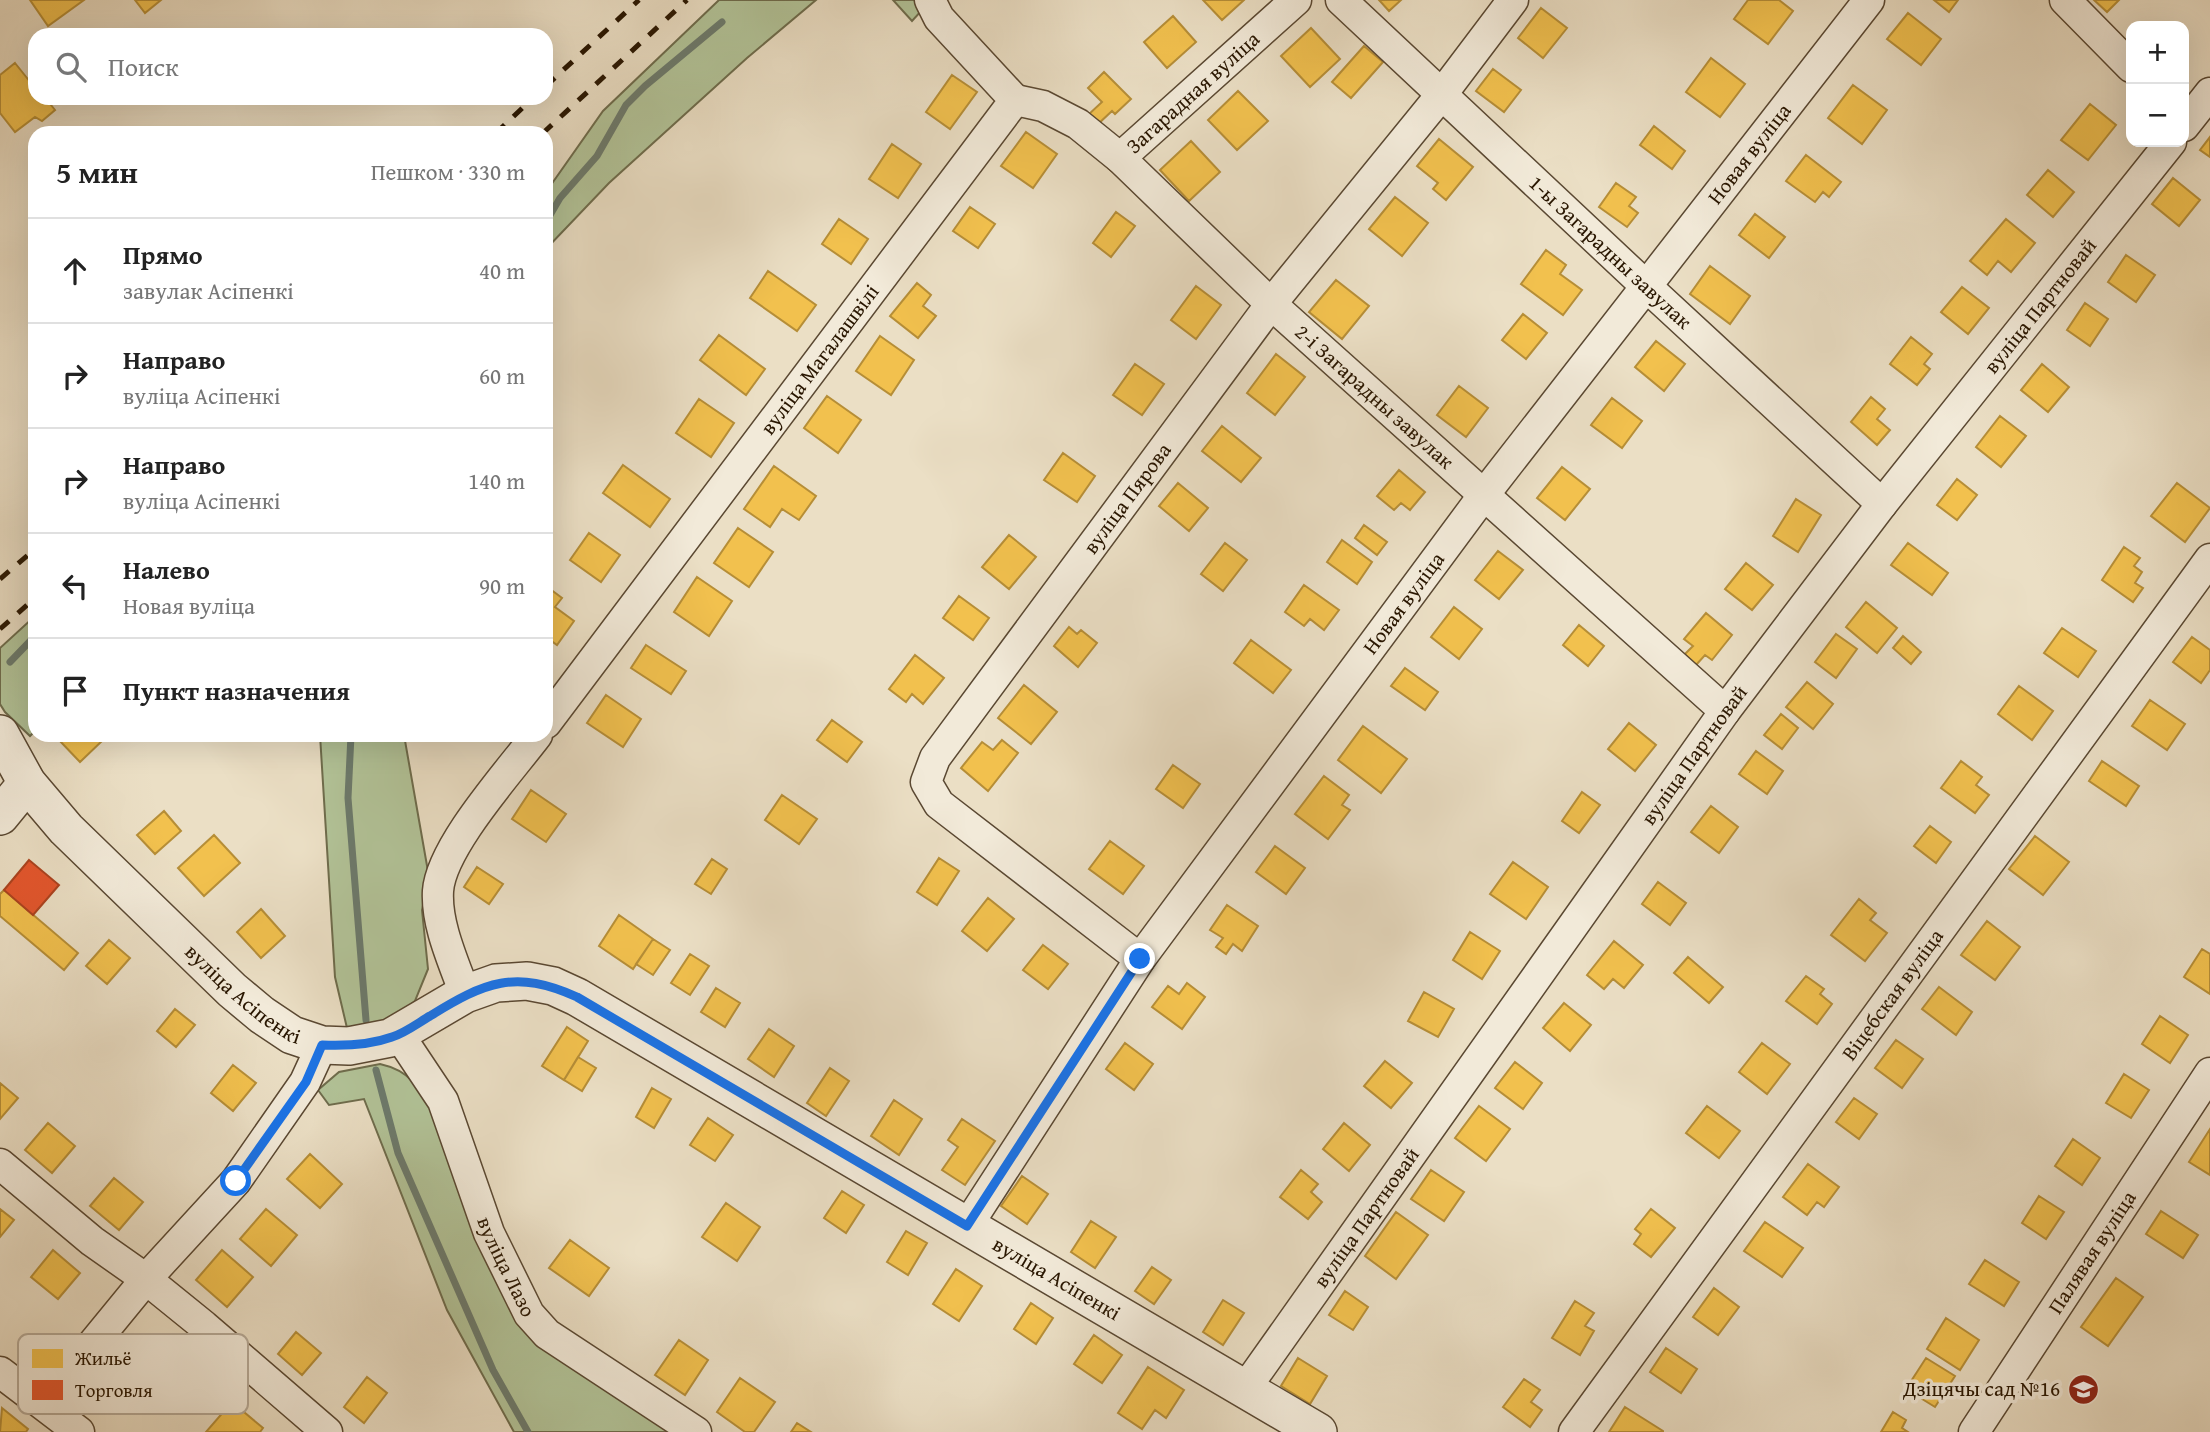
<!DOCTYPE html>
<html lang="ru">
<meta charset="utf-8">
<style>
:root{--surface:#fff;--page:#f2f2f2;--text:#222;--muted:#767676;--line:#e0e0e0}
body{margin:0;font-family:"Gentium Book Plus",serif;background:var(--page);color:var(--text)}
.controls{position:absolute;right:21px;top:21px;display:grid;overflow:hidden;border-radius:14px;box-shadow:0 7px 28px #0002}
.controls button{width:63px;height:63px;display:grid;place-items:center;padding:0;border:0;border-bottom:2px solid var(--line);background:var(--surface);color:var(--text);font:35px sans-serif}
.stop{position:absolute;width:21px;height:21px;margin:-16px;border:5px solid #1a73e8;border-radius:50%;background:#fff}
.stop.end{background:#1a73e8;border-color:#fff;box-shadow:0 2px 7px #0008}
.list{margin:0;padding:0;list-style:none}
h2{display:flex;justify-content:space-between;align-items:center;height:91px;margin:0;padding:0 28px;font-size:30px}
h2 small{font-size:23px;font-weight:400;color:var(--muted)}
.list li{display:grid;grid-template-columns:46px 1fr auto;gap:21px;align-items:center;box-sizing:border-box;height:105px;padding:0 28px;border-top:2px solid var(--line)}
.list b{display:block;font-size:26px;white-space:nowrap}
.list p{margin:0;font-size:23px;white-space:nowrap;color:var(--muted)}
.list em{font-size:23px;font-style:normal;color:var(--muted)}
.icon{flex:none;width:38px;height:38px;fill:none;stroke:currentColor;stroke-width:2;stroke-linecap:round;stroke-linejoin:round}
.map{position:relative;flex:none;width:2210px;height:1432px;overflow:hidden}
.search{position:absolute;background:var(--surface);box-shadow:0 7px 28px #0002;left:28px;top:28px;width:525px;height:77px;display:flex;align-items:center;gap:18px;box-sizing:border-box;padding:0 24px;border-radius:21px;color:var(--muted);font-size:26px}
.panel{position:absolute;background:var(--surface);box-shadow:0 7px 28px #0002;left:28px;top:126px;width:525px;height:616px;border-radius:21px}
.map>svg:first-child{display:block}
.green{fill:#b2c398;stroke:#6e6c4c;stroke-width:2}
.homes{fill:#f2c14e;stroke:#b68e37;stroke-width:2}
.shops{fill:#e4572e;stroke:#ac4420;stroke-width:2}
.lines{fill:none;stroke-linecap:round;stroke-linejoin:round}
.stream{stroke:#6c7a6c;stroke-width:7}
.minor-casing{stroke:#5a4832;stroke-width:33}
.tertiary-casing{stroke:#5a4832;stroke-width:40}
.minor{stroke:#f2ead9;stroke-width:30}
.tertiary{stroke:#f2ead9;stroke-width:37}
.rail{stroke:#291601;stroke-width:5;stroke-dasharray:12 12;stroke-linecap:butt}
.route{stroke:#1a73e8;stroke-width:9}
.labels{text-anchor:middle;stroke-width:7;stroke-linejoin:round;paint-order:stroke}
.street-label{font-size:21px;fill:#291601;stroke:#f2ead9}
.poi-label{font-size:21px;fill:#291601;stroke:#f2ead9;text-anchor:end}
.key{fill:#f2ead9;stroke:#b6aa98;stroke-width:2}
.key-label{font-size:19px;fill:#291601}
</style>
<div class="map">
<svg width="2210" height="1432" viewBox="0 0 2210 1432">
<rect width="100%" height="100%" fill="#ebdfc5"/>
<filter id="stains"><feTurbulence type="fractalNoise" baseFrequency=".00286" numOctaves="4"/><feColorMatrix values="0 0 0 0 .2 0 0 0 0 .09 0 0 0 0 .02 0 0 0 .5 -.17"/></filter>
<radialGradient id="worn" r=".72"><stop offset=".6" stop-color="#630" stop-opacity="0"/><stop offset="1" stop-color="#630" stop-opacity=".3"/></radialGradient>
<path class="green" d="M719,0H816L747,58L609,183L546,249V192L603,111Z
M893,0H921L923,9L912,21Z
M35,616V731L30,736L5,712L0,704V648Z
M320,735H404L429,877L422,910L428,969L415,1001L390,1021L347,1028L335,977Z
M380,1064C412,1071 420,1089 434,1116L520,1320L675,1432H514L447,1310L364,1099L329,1105L318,1090L339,1072Z"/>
<path class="homes" d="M30,0H84L48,26Z
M135,0H161L145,13Z
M1203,0H1244L1222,20Z
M1379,0H1401L1389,11Z
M1748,0H1779L1793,11L1768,44L1734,19Z
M1934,0H1958L1949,12Z
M2094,0H2119L2107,12Z
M1541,8L1567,28L1543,58L1518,38Z
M1908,13L1941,39L1921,65L1887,39Z
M1173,16L1196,42L1167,68L1144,42Z
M1311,28L1340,59L1310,87L1281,56Z
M1364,46L1383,62L1351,98L1332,82Z
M1711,58L1745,84L1720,117L1686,92Z
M15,63L35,88V98L57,100L51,105L55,110L42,121L35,117L15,132L0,113V75Z
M1493,69L1521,90L1504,112L1476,91Z
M1104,72L1131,99L1115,114L1112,111L1097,125L1088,115L1102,102L1088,88Z
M952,75L977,92L950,129L926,112Z
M1853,85L1887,110L1862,144L1828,118Z
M1238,91L1268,121L1237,150L1208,120Z
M2090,104L2116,125L2088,160L2061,140Z
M1654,126L1685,151L1672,169L1640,145Z
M1026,132L1057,154L1033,188L1001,166Z
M2210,137V157L2200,150Z
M1439,139L1473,167L1446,200L1433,189L1438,183L1417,166Z
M1191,141L1220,172L1189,201L1160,170Z
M892,144L921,164L898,198L869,179Z
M1806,155L1841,182L1829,197L1823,192L1815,202L1786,181Z
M2048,170L2074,192L2053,217L2027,195Z
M2173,178L2200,200L2179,226L2152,204Z
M1616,183L1636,197L1629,206L1638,213L1627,227L1599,207Z
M1395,197L1428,223L1402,256L1369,229Z
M970,207L995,224L978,248L953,231Z
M1116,212L1135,226L1111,257L1093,243Z
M1755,214L1785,237L1769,258L1739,235Z
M839,219L868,239L851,264L822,244Z
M2006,219L2035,243L2011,272L1998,261L1987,275L1970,261Z
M1546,250L1566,265L1560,274L1582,290L1563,315L1521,284Z
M2126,255L2155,275L2136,302L2108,282Z
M1710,266L1750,296L1730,324L1690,294Z
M768,271L816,305L797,331L750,298Z
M1336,280L1369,306L1342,339L1309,312Z
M917,283L931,295L923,306L936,316L918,338L890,316Z
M1196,286L1221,305L1196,339L1171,320Z
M1962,287L1989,308L1968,334L1941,312Z
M2085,303L2108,319L2090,346L2067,330Z
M1523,314L1547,333L1526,359L1502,340Z
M719,335L765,369L746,395L700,360Z
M880,336L914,360L891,395L856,371Z
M1911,337L1932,354L1924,364L1930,369L1917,385L1890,364Z
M1656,341L1685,364L1664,391L1635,367Z
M1276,354L1305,377L1275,415L1247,393Z
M1135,364L1164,384L1142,415L1113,395Z
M2042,364L2069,387L2048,412L2021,390Z
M1459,386L1488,408L1466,437L1437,415Z
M827,396L861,420L838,453L804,428Z
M1871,397L1885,409L1877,419L1890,430L1877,445L1851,422Z
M1612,398L1642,421L1622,448L1591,425Z
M699,399L734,423L711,457L676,433Z
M2000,416L2026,436L2001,467L1976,447Z
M1222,426L1261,458L1241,482L1202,451Z
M1063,453L1095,476L1077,502L1044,480Z
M623,465L670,499L650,527L603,493Z
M774,466L816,496L799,520L782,509L770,527L744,509Z
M1562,467L1590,489L1565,520L1537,498Z
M1399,470L1425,492L1410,510L1401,503L1394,510L1377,496Z
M1957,479L1977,495L1957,520L1937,505Z
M1178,483L1208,508L1189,531L1159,506Z
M2177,483L2210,508L2185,542L2151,516Z
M1796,499L1821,515L1798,552L1773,536Z
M1364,525L1387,542L1377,555L1355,538Z
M738,528L773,552L749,587L714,563Z
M589,533L620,555L601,582L570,560Z
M1009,535L1036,557L1009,589L982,567Z
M1342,540L1372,562L1357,584L1327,562Z
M1225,543L1247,560L1223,591L1201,574Z
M1908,543L1948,573L1932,595L1891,565Z
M2124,547L2140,558L2134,566L2142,572L2135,583L2143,588L2133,602L2102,580Z
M1498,551L1523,570L1499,599L1475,580Z
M1746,563L1773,585L1752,610L1725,589Z
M697,577L732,601L709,636L674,612Z
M1304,585L1339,610L1324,630L1310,619L1304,626L1285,612Z
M546,586L562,598L555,607L574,621L557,645L546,637Z
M959,596L989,618L973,640L943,618Z
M1866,602L1897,628L1877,653L1846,627Z
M1454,607L1482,629L1459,659L1431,637Z
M1706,613L1732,635L1712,660L1705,655L1696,665L1684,655L1693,646L1684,639Z
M1579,625L1604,646L1588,666L1563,645Z
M1069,627L1077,634L1081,630L1097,643L1078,667L1054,646Z
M2062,628L2096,651L2078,677L2044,653Z
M1836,634L1857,649L1836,678L1815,662Z
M1903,636L1921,652L1911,664L1893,648Z
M2192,637L2210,650V670L2201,683L2173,662Z
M1251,640L1291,670L1273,693L1234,663Z
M646,645L686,671L671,694L631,668Z
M915,655L944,678L923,704L912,694L906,702L889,689Z
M1405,668L1438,692L1425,710L1391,686Z
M1807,682L1833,704L1813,729L1786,707Z
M1024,685L1057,712L1031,744L998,718Z
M2019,686L2053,711L2032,740L1998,714Z
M606,695L641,719L623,747L587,723Z
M2150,700L2185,724L2167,750L2132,726Z
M1781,714L1798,728L1782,749L1764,735Z
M832,720L862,742L847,762L817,740Z
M1629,723L1656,745L1635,771L1608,749Z
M1363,726L1407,759L1381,793L1338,760Z
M62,735H98L103,740L80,762L58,739Z
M1002,740L1018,753L988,791L961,768L982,742L993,750Z
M1756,751L1783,771L1767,794L1739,774Z
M1961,761L1982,777L1976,785L1989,795L1975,813L1941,788Z
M2102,761L2139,786L2126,806L2089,781Z
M1173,765L1200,784L1183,808L1156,789Z
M1324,776L1349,795L1342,805L1350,810L1328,839L1295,814Z
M531,790L566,814L546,842L512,819Z
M1582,792L1600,805L1579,833L1562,821Z
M782,795L817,819L799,844L765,820Z
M1711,806L1738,827L1719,853L1691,832Z
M164,811L181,831L155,854L137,835Z
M1930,826L1951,842L1936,863L1914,846Z
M214,835L240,863L204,896L178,868Z
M2035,836L2069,862L2043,895L2009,869Z
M1110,841L1144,866L1123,894L1089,869Z
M1275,846L1305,868L1286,894L1256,872Z
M939,858L959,871L937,905L917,892Z
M712,859L727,869L711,894L695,884Z
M1513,862L1548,887L1526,919L1490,894Z
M477,867L503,884L489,904L464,887Z
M1658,882L1686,903L1670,925L1642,904Z
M4,890L78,953L64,970L0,916V894Z
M988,898L1014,919L987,951L962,931Z
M1859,899L1876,913L1870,920L1887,933L1865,961L1831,935Z
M1227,905L1258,926L1242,951L1233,944L1226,954L1216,947L1223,938L1210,930Z
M261,909L285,936L261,958L237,932Z
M619,915L653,939L633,969L599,946Z
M1987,921L2020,947L1995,980L1961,955Z
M1470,932L1500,951L1482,979L1453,960Z
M653,939L670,950L653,975L636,964Z
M109,940L130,958L107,984L86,966Z
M1614,941L1643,965L1624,988L1613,979L1604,989L1587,975Z
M1043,945L1068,964L1048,989L1023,970Z
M2202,949L2210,954V994L2184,977Z
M690,954L709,966L690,995L671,983Z
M1688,957L1723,987L1709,1003L1674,973Z
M1806,976L1824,989L1820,994L1832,1004L1817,1024L1786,1001Z
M1187,983L1205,997L1182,1029L1152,1007L1168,986L1179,994Z
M1939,987L1972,1012L1956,1035L1922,1009Z
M716,988L740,1003L725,1027L701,1012Z
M1424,992L1454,1009L1438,1037L1408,1021Z
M1564,1003L1591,1025L1570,1051L1543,1028Z
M175,1009L195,1025L176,1047L157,1031Z
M2160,1016L2188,1035L2170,1063L2142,1044Z
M567,1027L588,1041L564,1080L542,1066Z
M769,1029L794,1046L774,1077L748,1059Z
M1896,1040L1923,1059L1902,1088L1875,1068Z
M1125,1043L1153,1064L1134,1090L1106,1069Z
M1762,1043L1790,1064L1767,1094L1739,1072Z
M578,1057L596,1068L582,1091L564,1080Z
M1385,1061L1412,1083L1391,1108L1364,1086Z
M1515,1062L1542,1083L1523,1109L1495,1088Z
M233,1065L256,1083L233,1111L211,1093Z
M830,1068L849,1081L826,1116L807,1103Z
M2124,1074L2149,1090L2131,1118L2106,1103Z
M0,1083L18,1098L0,1119Z
M652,1088L671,1099L654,1128L636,1117Z
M1854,1098L1877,1114L1859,1139L1836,1122Z
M894,1100L922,1119L899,1155L871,1136Z
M1479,1106L1510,1129L1486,1161L1455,1138Z
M1707,1106L1740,1131L1719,1158L1686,1133Z
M708,1118L733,1135L715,1161L690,1145Z
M962,1119L995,1141L965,1185L942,1170L958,1147L948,1140Z
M48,1123L75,1146L52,1173L25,1150Z
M1344,1123L1370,1145L1349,1171L1323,1149Z
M2210,1129V1175L2189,1162Z
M2073,1139L2100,1158L2082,1185L2055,1166Z
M310,1154L342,1184L320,1208L287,1179Z
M1808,1164L1839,1187L1824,1207L1817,1202L1807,1215L1783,1197Z
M1301,1170L1318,1184L1311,1192L1322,1202L1308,1219L1280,1197Z
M1431,1170L1464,1192L1444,1221L1411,1199Z
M1022,1176L1048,1194L1027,1224L1001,1206Z
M114,1178L143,1202L119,1230L90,1206Z
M842,1191L864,1205L846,1233L824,1218Z
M2039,1196L2064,1212L2046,1239L2022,1223Z
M726,1203L760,1227L737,1261L702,1237Z
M0,1209L14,1220L0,1237Z
M266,1209L297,1235L271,1266L240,1239Z
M1651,1209L1675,1228L1651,1257L1634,1244L1641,1234L1635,1229Z
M2161,1211L2198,1235L2183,1258L2146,1234Z
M1396,1212L1428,1235L1396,1279L1365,1256Z
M1091,1221L1116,1237L1095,1268L1071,1252Z
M1765,1222L1803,1248L1782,1277L1744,1251Z
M906,1231L927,1243L908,1275L887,1262Z
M570,1240L609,1268L589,1296L549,1268Z
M53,1250L80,1273L58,1299L31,1277Z
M222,1250L253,1277L227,1307L196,1280Z
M1985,1260L2019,1282L2004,1306L1969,1284Z
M1152,1267L1171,1280L1154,1304L1135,1291Z
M956,1269L982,1286L959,1321L933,1304Z
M2116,1278L2143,1297L2108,1346L2081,1327Z
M1714,1288L1739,1307L1718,1335L1693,1317Z
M1345,1291L1368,1307L1353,1330L1329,1315Z
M1223,1300L1244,1313L1223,1345L1203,1332Z
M1575,1301L1594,1313L1585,1326L1594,1331L1580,1355L1552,1338Z
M1031,1303L1053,1318L1036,1344L1014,1329Z
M1946,1318L1979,1340L1960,1370L1927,1349Z
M296,1332L321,1353L302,1375L278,1354Z
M1094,1335L1122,1355L1102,1383L1074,1364Z
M679,1340L708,1360L685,1395L655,1375Z
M1666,1348L1697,1369L1681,1393L1650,1372Z
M1298,1358L1327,1376L1310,1404L1281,1386Z
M1926,1358L1955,1376L1935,1407L1906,1389Z
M1148,1367L1184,1390L1166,1418L1155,1410L1142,1429L1118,1413Z
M367,1377L387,1393L364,1423L344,1407Z
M740,1378L775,1402L754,1432H745L717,1412Z
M1524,1379L1540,1390L1531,1402L1542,1410L1530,1427L1503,1407Z
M232,1402L263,1428L260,1432H206Z
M1625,1407L1663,1431V1432H1609Z
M2,1408L28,1429L26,1432H0Z
M1893,1412L1906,1420L1902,1428L1908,1432H1881Z
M797,1423L811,1432H791Z"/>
<path class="shops" d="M29,860L59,885L33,915L4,890Z"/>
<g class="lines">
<path class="stream" d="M546,222L560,198L597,156L626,105L645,86L722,22
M10,662L35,636
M351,735L348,798L366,1020
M376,1070L398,1153L493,1370L528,1432"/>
<defs>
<g id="minor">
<path id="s1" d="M1341,0L1647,287L1882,504"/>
<path d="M2065,0L2131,67"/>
<path id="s2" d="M1015,100L1043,106L1078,124L1120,158L1271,304L1725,711"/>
<path d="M2184,126L2210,93"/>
<path id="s3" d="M1120,158L1296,0"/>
<path id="s4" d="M546,723L1015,100L939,18L930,0"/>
<path id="s5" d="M1140,959L939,804L926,782L935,758L1271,304L1442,94L1513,0"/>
<path d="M465,994C454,963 436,925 438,891C441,847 509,772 537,735"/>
<path id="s6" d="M399,1035L443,1101L489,1233L529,1314L547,1334L696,1432"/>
<path d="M0,1164L92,1241L146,1279L204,1326L327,1432"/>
<path id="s7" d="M967,1226L1140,959L1483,496L1869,0"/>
<path d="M0,1372L79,1432"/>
<path id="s8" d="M1245,1389L1725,711L1882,504L2171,142"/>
<path d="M46,1405L87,1351L146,1279L236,1181L305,1082L322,1045"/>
<path id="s9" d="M1574,1432L2210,559"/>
<path id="s10" d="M1974,1432L2210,1073"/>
</g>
<g id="tertiary">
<path id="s11" d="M0,734L27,783L66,829L232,990L262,1015L292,1035L322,1045L349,1046L390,1038L465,994L496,983L527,981L553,986L577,997L1318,1432"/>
<path d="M0,816L27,783"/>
</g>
</defs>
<use href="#minor" class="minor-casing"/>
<use href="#tertiary" class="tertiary-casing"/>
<use href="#minor" class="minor"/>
<use href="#tertiary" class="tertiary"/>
<path class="rail" d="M546,86L639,0
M496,133L533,98
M543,133L687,0
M0,579L35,549
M0,629L35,598"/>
</g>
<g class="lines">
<path class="route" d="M236,1181L306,1082L322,1045C345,1046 370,1045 392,1037C405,1033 418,1023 430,1016C485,982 515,969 577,997L967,1226L1140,959"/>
</g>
<defs>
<symbol id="school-disc" viewBox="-11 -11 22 22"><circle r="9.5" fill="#8f2418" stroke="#f2ead9"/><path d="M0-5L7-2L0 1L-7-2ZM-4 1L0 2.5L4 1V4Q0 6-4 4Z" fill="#fff"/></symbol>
</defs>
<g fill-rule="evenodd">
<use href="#school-disc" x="2066" y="1372" width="35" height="35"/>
</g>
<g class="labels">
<g class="street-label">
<text dy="7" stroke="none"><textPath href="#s3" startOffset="98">Загарадная вуліца</textPath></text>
<text dy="7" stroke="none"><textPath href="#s7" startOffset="1328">Новая вуліца</textPath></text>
<text dy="7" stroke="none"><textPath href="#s1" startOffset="369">1-ы Загарадны завулак</textPath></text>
<text dy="7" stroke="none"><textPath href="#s8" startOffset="1344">вуліца Партновай</textPath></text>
<text dy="7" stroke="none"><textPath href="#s4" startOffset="455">вуліца Магалашвілі</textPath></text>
<text dy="7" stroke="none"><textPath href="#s2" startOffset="471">2-і Загарадны завулак</textPath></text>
<text dy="7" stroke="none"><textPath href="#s5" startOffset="628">вуліца Пярова</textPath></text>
<text dy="7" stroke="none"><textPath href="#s7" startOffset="761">Новая вуліца</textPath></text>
<text dy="7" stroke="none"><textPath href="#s8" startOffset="777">вуліца Партновай</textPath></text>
<text dy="7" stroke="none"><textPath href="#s11" startOffset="359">вуліца Асіпенкі</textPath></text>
<text dy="7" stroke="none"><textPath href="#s9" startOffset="541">Віцебская вуліца</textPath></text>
<text dy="7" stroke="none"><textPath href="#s8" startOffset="210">вуліца Партновай</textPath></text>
<text dy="7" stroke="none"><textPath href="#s10" startOffset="215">Палявая вуліца</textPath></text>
<text dy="7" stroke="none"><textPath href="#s6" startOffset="257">вуліца Лазо</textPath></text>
<text dy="7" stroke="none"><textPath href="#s11" startOffset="1283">вуліца Асіпенкі</textPath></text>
</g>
<g class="poi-label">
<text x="2060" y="1396">Дзіцячы сад №16</text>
</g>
</g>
<rect x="18" y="1334" width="230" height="80" rx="10" class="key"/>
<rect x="32" y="1349" width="31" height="19" fill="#f2c14e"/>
<rect x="32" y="1380" width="31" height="20" fill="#e4572e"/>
<g class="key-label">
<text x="75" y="1365">Жильё</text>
<text x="75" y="1397">Торговля</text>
</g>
<rect width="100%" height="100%" filter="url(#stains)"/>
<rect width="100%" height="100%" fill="url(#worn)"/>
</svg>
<div class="controls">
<button>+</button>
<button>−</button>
</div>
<div class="stop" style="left:236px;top:1181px"></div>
<div class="stop end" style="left:1140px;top:959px"></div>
<div class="search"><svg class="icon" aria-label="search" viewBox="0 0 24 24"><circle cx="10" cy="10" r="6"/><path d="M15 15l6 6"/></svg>Поиск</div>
<section class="panel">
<h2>5 мин<small>Пешком · 330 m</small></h2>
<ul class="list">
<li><svg class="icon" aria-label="ahead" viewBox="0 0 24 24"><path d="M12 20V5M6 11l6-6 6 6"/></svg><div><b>Прямо</b><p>завулак Асіпенкі</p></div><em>40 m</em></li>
<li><svg class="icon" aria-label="right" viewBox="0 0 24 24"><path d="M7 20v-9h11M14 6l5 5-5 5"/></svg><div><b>Направо</b><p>вуліца Асіпенкі</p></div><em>60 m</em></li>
<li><svg class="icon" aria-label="right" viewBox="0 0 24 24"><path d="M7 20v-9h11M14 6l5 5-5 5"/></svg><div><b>Направо</b><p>вуліца Асіпенкі</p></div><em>140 m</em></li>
<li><svg class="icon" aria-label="left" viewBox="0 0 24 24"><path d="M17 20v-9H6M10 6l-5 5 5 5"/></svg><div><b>Налево</b><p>Новая вуліца</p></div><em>90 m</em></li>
<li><svg class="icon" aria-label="arrive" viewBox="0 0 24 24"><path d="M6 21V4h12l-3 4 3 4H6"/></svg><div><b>Пункт назначения</b></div></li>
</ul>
</section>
</div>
